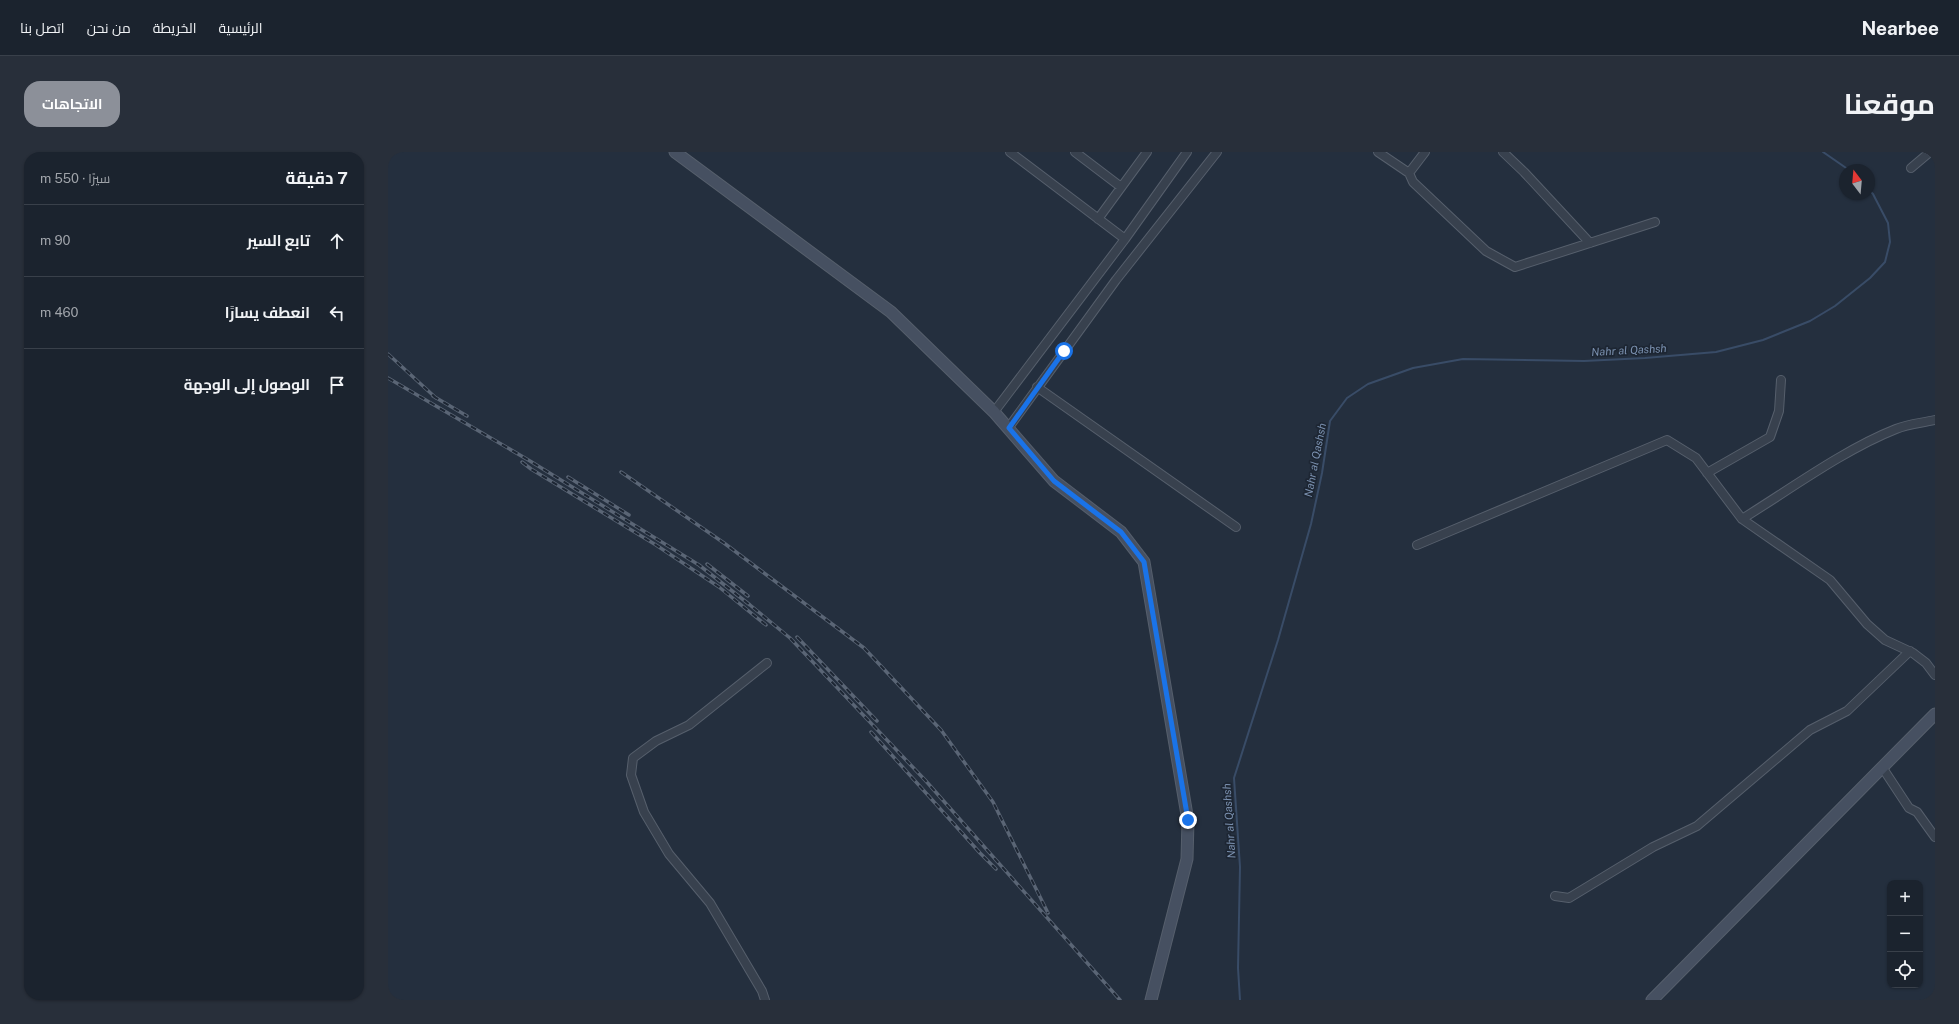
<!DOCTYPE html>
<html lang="ar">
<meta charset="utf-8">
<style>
:root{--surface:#1b232e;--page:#282f3a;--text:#f1f3f6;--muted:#a0a4aa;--line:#39404a;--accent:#8c9099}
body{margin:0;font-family:"Public Sans",Cairo,sans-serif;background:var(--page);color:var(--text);direction:rtl}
.controls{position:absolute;right:12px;bottom:12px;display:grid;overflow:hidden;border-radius:8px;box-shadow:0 1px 3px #0004}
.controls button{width:36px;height:36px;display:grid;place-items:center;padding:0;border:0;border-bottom:1px solid var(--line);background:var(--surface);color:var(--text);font:20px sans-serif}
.compass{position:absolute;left:1451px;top:12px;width:36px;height:36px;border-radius:50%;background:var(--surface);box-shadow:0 1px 3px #0004;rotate:344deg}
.stop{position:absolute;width:12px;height:12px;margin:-9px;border:3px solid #1a73e8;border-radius:50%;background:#fff}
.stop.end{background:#1a73e8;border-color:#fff;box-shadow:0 1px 4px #0008}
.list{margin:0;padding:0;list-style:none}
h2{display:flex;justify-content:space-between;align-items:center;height:52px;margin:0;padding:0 16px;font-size:17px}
h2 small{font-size:13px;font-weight:400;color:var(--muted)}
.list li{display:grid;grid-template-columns:26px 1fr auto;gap:12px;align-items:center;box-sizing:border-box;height:72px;padding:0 16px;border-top:1px solid var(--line)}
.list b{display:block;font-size:15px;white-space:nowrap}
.list em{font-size:13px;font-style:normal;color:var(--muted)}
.icon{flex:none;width:22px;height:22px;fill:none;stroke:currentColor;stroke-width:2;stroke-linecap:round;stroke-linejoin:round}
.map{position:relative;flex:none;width:1547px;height:848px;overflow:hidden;direction:ltr;border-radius:16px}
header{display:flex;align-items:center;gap:24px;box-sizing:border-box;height:56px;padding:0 20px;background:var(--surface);border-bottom:1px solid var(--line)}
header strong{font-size:19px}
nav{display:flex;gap:22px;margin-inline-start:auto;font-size:14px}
.intro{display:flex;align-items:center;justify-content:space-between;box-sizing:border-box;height:96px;padding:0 24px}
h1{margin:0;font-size:28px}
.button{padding:10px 18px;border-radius:16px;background:var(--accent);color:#fff;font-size:14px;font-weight:700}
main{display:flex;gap:24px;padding:0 24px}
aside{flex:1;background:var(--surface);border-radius:16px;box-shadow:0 1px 3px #0004}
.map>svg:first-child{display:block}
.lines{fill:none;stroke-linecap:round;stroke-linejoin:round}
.stream{stroke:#394c67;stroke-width:2}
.street-casing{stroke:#565f6c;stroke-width:10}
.secondary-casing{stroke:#565f6c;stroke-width:13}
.street{stroke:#38414e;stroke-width:8}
.secondary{stroke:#465061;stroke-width:11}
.rail-casing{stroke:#5a6575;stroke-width:3.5}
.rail{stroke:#1d2633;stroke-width:2;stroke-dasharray:6;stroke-linecap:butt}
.route{stroke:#1a73e8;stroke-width:5}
.labels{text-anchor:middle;stroke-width:3.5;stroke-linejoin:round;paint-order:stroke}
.water-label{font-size:11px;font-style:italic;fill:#7c92b1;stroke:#1d2633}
</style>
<header>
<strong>Nearbee</strong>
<nav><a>الرئيسية</a><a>الخريطة</a><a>من نحن</a><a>اتصل بنا</a></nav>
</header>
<div class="intro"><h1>موقعنا</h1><a class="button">الاتجاهات</a></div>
<main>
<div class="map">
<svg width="1547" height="848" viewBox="0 0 1547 848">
<rect width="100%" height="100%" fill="#242f3e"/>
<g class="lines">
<path class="stream" d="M1435,0L1461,18
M852,848L850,816L852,715L846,626L890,488L923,372L934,321L942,269L959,246L980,232L1025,216L1075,207L1196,209L1257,206L1328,200L1375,188L1422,169L1447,154L1482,126L1497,110L1502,90L1500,71L1485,42L1481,38"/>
<defs>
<path id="street" d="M622,0L737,87
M687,0L733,35
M990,0L1021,21L1025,30L1098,99L1127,115L1267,70
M1115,0L1136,20L1202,91
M1523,16L1542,0
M1021,21L1037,0
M710,67L759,0
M649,235L848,375
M606,260L737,87L799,0
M621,275L728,128L829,0
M1319,321L1382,285L1391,259L1393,228
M1354,367C1401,338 1457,297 1508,277C1520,272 1534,271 1547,268
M1029,393L1279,288L1308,306L1354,367L1442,428L1479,472L1497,488L1525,501L1538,511L1547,523
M1494,615L1521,656L1529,660L1547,685
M1167,744L1181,746L1265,695L1309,674L1422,578L1459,559L1522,499
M377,848L374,839L322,751L281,702L256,660L243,623L245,606L268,589L301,573L379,511"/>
<path id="secondary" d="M287,0L503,160L606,260L666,329L733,380L756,410L800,669L799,707L763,848
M1264,848L1547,562"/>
</defs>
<use href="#street" class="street-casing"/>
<use href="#secondary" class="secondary-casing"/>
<use href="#street" class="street"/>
<use href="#secondary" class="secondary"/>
<defs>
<path id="rail" d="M0,202L48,246
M0,226L142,309L311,413L362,453L402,486L537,628L732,848
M45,244L79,264
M134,310L143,317L268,393L331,435L378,473
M233,320L336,391L476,496L553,578L605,650L660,761
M180,325L241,363
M319,412L360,444
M409,485L489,569
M483,580L592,701L608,717"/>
</defs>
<use href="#rail" class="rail-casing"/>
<use href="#rail" class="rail"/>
</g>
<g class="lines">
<path class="route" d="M676,199L621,276L666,329L733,380L756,410L800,668"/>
</g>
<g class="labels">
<g class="water-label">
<text transform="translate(1241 198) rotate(-3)" y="4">Nahr al Qashsh</text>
<text transform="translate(927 308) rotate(-79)" y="4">Nahr al Qashsh</text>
<text transform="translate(841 669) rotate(-94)" y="4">Nahr al Qashsh</text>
</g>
</g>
</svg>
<div class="controls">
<button>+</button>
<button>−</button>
<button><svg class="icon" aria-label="locate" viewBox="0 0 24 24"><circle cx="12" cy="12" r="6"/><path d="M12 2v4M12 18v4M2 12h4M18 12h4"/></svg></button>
</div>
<svg class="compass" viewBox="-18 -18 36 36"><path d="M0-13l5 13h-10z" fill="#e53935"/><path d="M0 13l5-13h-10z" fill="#a0a4aa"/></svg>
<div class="stop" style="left:676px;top:199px"></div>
<div class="stop end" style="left:800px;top:668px"></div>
</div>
<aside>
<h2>7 دقيقة<small>سيرًا · 550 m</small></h2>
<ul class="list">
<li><svg class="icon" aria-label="ahead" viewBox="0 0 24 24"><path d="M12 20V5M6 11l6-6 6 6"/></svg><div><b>تابع السير</b></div><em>90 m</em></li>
<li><svg class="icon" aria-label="left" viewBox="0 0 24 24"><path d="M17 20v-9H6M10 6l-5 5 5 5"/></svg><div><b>انعطف يسارًا</b></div><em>460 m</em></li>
<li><svg class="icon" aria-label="arrive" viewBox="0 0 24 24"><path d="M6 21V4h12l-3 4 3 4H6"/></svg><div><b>الوصول إلى الوجهة</b></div></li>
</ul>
</aside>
</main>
